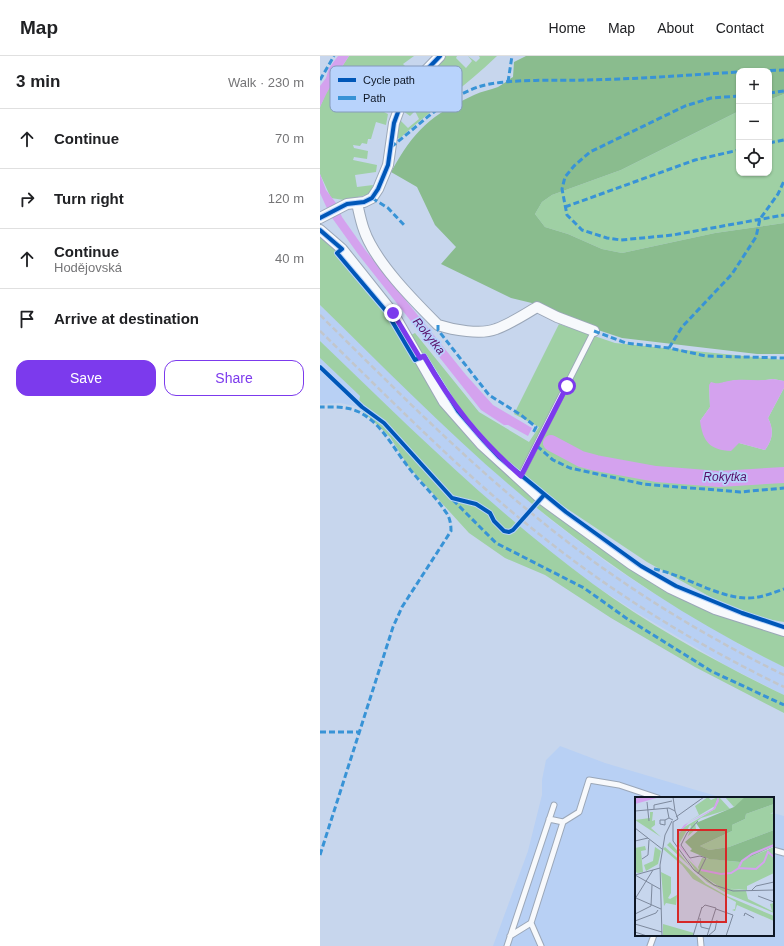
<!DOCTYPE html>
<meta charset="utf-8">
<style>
:root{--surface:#fff;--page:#f2f2f2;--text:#202124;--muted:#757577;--line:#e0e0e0;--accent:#7c3aed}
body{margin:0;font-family:Arial,sans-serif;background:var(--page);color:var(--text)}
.controls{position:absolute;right:12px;top:12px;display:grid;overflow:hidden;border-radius:8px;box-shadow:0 1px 3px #0004}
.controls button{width:36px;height:36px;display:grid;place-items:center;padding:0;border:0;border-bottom:1px solid var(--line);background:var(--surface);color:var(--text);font:20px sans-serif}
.stop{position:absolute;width:12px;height:12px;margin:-9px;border:3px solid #7c3aed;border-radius:50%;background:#fff}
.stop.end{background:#7c3aed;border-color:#fff;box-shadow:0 1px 4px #0008}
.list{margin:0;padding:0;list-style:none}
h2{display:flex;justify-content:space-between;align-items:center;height:52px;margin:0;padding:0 16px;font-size:17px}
h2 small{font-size:13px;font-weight:400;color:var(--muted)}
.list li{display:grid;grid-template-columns:26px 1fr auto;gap:12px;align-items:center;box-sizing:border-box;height:60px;padding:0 16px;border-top:1px solid var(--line)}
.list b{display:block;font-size:15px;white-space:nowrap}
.list p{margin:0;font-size:13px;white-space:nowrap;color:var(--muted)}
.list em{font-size:13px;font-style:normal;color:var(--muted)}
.actions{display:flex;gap:8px;padding:12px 16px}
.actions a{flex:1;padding:9px 0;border:1px solid var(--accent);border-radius:12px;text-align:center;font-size:14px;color:var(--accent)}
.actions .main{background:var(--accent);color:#fff}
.icon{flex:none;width:22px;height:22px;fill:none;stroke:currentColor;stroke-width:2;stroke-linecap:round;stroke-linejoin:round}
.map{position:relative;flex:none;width:464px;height:890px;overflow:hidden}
header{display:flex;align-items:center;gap:24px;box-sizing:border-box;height:56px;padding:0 20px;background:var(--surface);border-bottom:1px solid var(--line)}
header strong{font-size:19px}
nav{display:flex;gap:22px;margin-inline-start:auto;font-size:14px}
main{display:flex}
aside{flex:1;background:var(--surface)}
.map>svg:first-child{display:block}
.built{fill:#b8d0f4}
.green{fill:#9fd0a4}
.forest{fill:#8abc8e}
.water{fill:#d4a2ee}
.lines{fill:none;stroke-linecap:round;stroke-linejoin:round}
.river{stroke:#d4a2ee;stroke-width:16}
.service-casing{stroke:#9ba7b8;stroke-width:7}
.minor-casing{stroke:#9ba7b8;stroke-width:12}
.service{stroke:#f7f9fc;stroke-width:5}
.minor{stroke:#f7f9fc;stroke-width:10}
.rail{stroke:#c2c6cc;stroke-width:2.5;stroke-dasharray:6 3;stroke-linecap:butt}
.quiet{stroke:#3893d6;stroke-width:3;stroke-dasharray:6 3;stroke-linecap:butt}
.cycleway-casing{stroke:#b8d3fc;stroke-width:6}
.cycleway{stroke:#0057b8;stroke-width:4}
.route{stroke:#7c3aed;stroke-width:5}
.labels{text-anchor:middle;stroke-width:3.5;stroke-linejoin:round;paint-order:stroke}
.water-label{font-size:12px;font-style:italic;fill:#570e68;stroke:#b8d3fc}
.inset-river{fill:none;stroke:#d4a2ee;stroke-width:2}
.inset-road{fill:none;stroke:#7d899d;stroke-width:1}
.view{fill:#d62828;fill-opacity:0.15;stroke:#d62828;stroke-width:2}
.inset-edge{fill:none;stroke:#0d1624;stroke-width:2}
.key{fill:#b8d3fc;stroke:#859abb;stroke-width:1}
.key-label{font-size:11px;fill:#0d1624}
</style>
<header>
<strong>Map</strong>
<nav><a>Home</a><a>Map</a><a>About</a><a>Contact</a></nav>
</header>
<main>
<aside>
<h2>3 min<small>Walk · 230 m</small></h2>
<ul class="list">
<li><svg class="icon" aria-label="ahead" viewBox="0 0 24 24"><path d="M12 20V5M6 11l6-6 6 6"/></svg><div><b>Continue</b></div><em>70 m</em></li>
<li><svg class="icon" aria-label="right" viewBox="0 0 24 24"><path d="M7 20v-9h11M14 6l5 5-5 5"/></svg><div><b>Turn right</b></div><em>120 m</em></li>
<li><svg class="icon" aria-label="ahead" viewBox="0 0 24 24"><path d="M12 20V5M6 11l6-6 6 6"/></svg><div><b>Continue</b><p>Hodějovská</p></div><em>40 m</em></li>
<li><svg class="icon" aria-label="arrive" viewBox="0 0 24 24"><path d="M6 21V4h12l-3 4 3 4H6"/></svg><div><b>Arrive at destination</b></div></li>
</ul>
<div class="actions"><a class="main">Save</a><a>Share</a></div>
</aside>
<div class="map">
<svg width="464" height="890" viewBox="0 0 464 890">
<rect width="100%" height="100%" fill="#c7d6ed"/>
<path class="built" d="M0,249L123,368L178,419L231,464L289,508L330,535L419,588L464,611V639L407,610L316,556L274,529L215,484L161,438L105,387L0,285Z
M0,302L40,340L38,351L21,347L0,348Z
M240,690L285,707L403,742H316V879H453V757L464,760V890H173L208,795L222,739V724L226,704Z"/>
<path class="green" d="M29,0H94L83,8L87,12L84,15L82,13L78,16L81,19L77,23L85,30L80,36L74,33L67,41L69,42L62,55L68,58L66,69L56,66L51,83H48L47,88L42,87L40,90L33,89L34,92L48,95L47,103L34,101L33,104L57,109L56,116L35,119L37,131L53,129L51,138L24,144L11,142L0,118V51L8,32Z
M126,0H137L136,2L146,12L152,5L148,0L156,6L160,2L159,0H177C146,30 111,54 79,83L77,81L79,63L88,72L99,63L95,55L90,60L83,55L96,32Z
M464,38V167L395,177L302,197L282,193L248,178L225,171L215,158L222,146L232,139L301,114L419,55V117H449V44Z
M0,176L55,241L72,265L121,350L156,391L218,444L307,510L464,579V611C382,571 304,521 232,464C149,399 75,322 0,249Z
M239,268L295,287L464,304V325L453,323L437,325L416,324L389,330L390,351L380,365L419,387L445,394C453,383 454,374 448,362L464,332V566L423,559L327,506L240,448L181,400L129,344L89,280L95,277L159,356L209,386L219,371L194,358Z
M0,285C88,370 174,455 273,528C332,571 398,607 464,639V657L375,611L291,562L225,519L185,502L149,477L88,410L70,381L38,351L40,340L0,302Z"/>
<path class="forest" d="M206,0H464V38L449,44V15H419V55L301,114L232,139L222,146L215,158L225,171L248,178L282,193L302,197L395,177L464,167V298H437L302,282L254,266L220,249L191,242L121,208L136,191L115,169L97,131L71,116C94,74 111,59 154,39C162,35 170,34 178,31C183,28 188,24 193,21L194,6Z"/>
<path class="water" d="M18,0H29C18,17 8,33 0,51V30L6,22L9,12Z
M0,118L6,134L16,147L22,161L46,195L146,319L173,349L212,372L208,380L188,369H184L161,354L38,198L10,159L0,137Z
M453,323L464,325V332L448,362C454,374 453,383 445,394L419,387L411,395C390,394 383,386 380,365L390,351L389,329L391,326C399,329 401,326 409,325C424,322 438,326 453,323Z"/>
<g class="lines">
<path class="river" d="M231,387L261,403L276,407L336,418L399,423L464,419"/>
<defs>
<path id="service" d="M199,423L274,275
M229,763L243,766L259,756L269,724L299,729L338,742
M453,794L464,797
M380,879L381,890
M190,880L211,867
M187,890L234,749
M221,890L211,867L243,766
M330,890L334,879"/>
<path id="minor" d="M37,147C39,156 41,166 44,174C55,206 94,245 118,269C133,274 161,279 176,273C190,268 204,259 217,251L237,261L274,275
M0,162L27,148L44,146L52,142L58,133L68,109L74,67L81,48L93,28L120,0
M0,174L22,193L73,257L124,346L161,388L220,442L311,508L350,532L395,553L464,575"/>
</defs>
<use href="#service" class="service-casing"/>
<use href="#minor" class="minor-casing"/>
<use href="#service" class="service"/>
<use href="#minor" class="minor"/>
<path class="rail" d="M0,259C73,331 146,405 226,469C299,528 380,578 464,619
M0,275C71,344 141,416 219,478C294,538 377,589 464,631"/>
<path class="quiet" d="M441,15L464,14
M0,24L14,0
M188,26L192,0
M449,37L464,35
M419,40L391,42L365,50L270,96L254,110L245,121L242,133L247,159L262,174L287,182L301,184L353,179L464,159
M449,87L464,84
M71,91C100,69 123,43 158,31C185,22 237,25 267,24C318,23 368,19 419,16
M52,142L68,152L85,170
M245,151L375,104L419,94
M118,269V274L169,339L201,359L216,371L213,377
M274,275L306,287L349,292L386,300L464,302
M349,292L362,271L412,218L436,181L440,163L458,138L464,125
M217,390L233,404L250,412L323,428L420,436L464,432
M133,444L176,487L264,532L306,562L391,615L464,649
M334,513C365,519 397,542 428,542C441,542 452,537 464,533
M0,676H39
M0,799L73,571L82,551L131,475C131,468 130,461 125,455C114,438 98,425 86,408C72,390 61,367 39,356C27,350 13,351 0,351"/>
<defs>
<path id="cycleway" d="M0,162L27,148L44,146L52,142L58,133L68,109L74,67L81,48L93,28L120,0
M0,174L22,193L17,197L66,255L95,304L104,300L138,355L164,385L179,401L246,456L321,510L356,530L422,557L464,571
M0,311L42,351L64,367L132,442L156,448L170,457L174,465L184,475L189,476L193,474L224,439"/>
</defs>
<use href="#cycleway" class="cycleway-casing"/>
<use href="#cycleway" class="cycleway"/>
</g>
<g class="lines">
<path class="route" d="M73,257L100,302L104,300C131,348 160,384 201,420L247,330"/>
</g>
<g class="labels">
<g class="water-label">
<text transform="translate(109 280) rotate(51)" y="4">Rokytka</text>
<text x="405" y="425">Rokytka</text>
</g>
</g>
<g transform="translate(315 741)">
<rect width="139" height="139" fill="#c7d6ed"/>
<path d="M73,0L76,3L83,0L80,9L51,26L64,18L60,9ZM84,0L95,12L66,21L60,26L61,32L51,41L53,39L56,29L55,28L44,47L42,39L46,32L80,12ZM90,0H110L111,1L99,10ZM139,7V15L135,17L139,16V33L94,50L74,53L65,49L97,34V28L110,22L111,17ZM15,15H18L17,24L20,23V28L16,31L26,40L0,23L15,21ZM35,45L55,69L83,90L111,94L113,102L137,114L135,107L139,106V116L93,97L72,85L32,48ZM10,49L11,53L6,54L8,75L3,76L0,75V51ZM20,50L26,54L23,67L11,74L9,68L18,64ZM30,50L71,87L92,99L139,119V124L102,108L100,114L97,113L100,112L101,105L58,82L47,68L28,52ZM139,50V76L112,89V93L86,91L61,74L52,61L64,73L63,70L67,61L104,65ZM26,75L36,80V96L33,101L35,102L42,98L41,108L31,106L29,109ZM28,127L59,136L58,139H28Z" fill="#9fd0a4"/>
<path d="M110,0H139V7L111,17L110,22L97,28V34L65,49L74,53L94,50L139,33V49L105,65L74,62L55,54L57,52L50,45L65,32L61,26L99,10Z" fill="#8abc8e"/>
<path d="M0,0H25L0,7ZM83,0L84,4L80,12L53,26L42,39L45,49L64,72L43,48L42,38L49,28L78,12Z" fill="#d4a2ee"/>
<path class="inset-river" d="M103,72L107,64L117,57L139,48M66,73L86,77L96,76L104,71L121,72L129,65L133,55L139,60"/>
<path class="inset-road" d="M38,0L40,14M12,5L14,24M32,11L34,21L38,23M19,12V8L37,4M0,14L34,11L40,14L43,22L38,25V44L59,73L79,88L98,94L139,93M41,20L69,0M30,23H25V27L30,28V23L34,21M0,31L27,52M0,44L13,41M46,48L55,61L65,59L71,61L63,77M46,48L52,36L63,24M7,62L13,58L14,43M0,78L25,92M0,78L25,71M116,94L121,89L139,85M123,99L139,105M1,101L26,112M0,102L18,73M66,112L70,108L81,111L72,139M81,112L98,118L91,139M0,117L16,109L17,88M109,119L110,116L119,121M65,121L66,130L74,132M0,124L21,116L23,113M0,127L27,135M0,135L12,139M27,139L25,68L30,38L37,24M58,139L67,110M73,139L80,133L82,123"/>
<path class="view" d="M43,33H91V125H43Z"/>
<rect width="139" height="139" class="inset-edge"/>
</g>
<rect x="10" y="10" width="132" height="46" rx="6" class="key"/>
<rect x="18" y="22" width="18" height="4" fill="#0057b8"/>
<rect x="18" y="40" width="18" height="4" fill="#3893d6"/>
<g class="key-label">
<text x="43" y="28">Cycle path</text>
<text x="43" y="46">Path</text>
</g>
</svg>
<div class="controls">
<button>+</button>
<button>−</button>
<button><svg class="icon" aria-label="locate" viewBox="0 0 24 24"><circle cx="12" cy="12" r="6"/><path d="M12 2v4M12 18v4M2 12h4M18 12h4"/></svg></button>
</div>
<div class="stop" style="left:247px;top:330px"></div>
<div class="stop end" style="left:73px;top:257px"></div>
</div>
</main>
